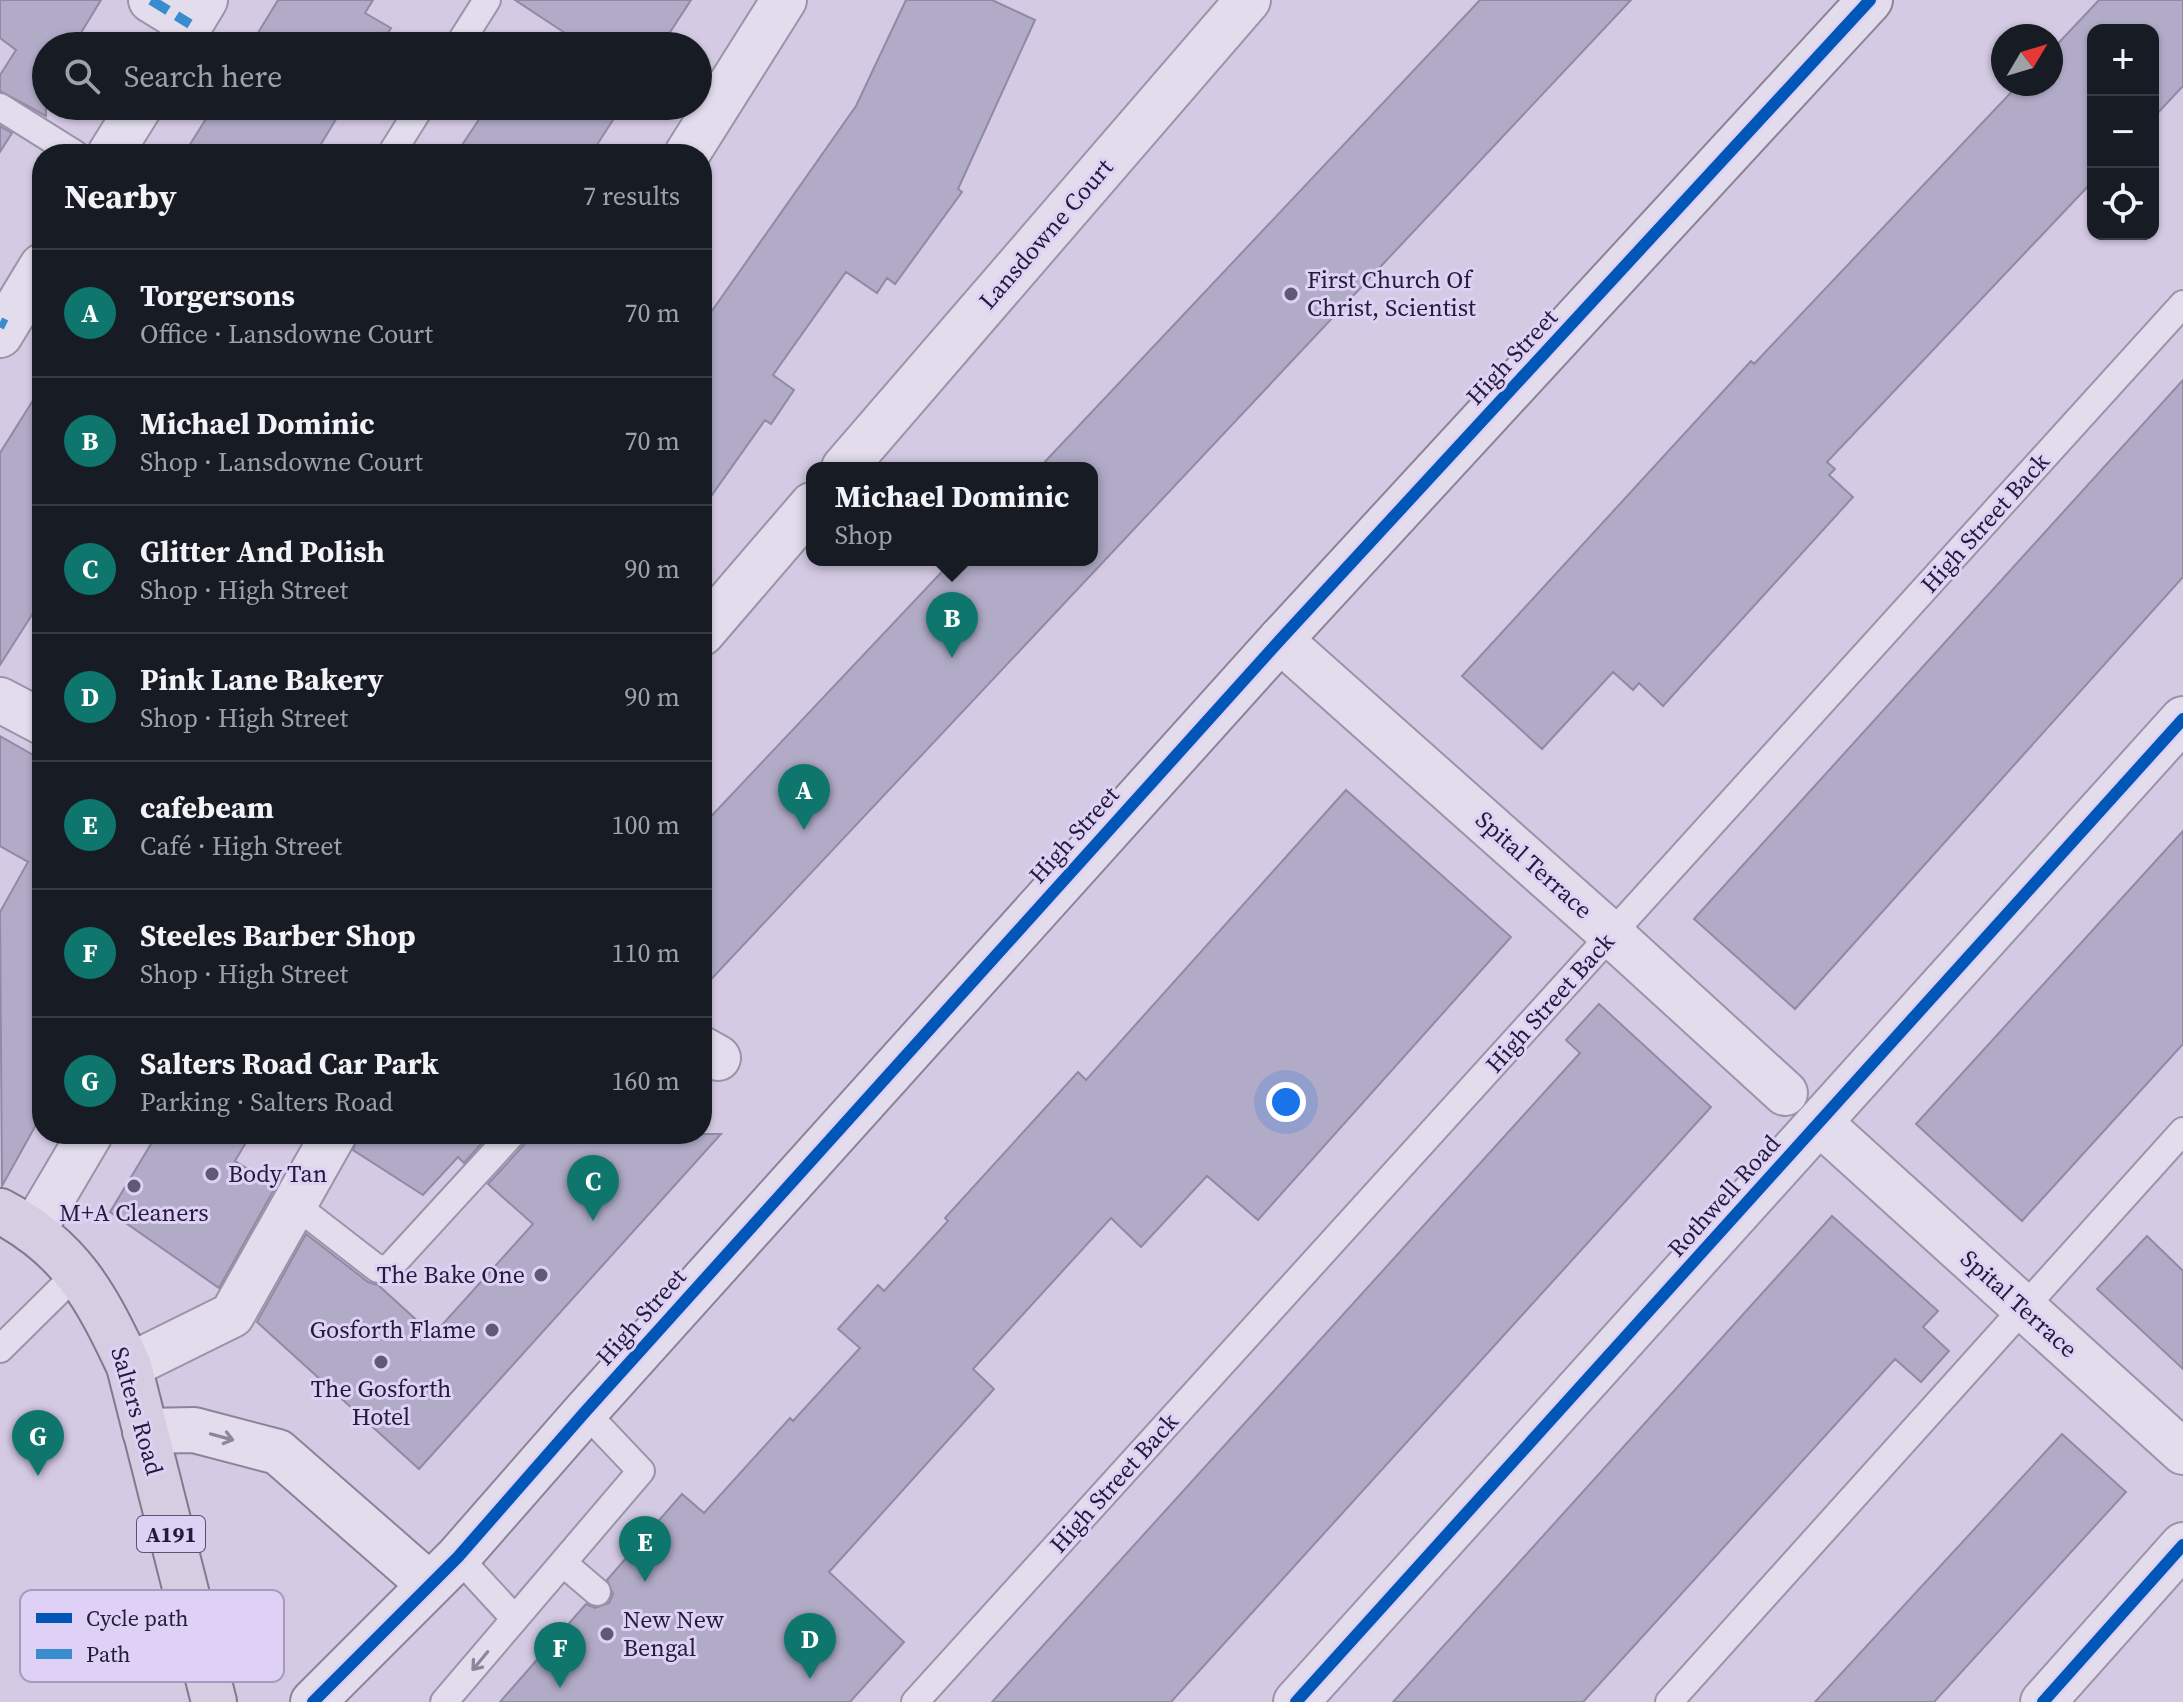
<!DOCTYPE html>
<meta charset="utf-8">
<style>
:root{--surface:#171b24;--page:#20242c;--text:#f1f3f6;--muted:#9ea1a6;--line:#363941;--accent:#0f766e}
body{margin:0;font-family:"Source Serif 4",serif;background:var(--page);color:var(--text)}
.controls{position:absolute;right:24px;top:24px;display:grid;overflow:hidden;border-radius:16px;box-shadow:0 2px 6px #0004}
.controls button{width:72px;height:72px;display:grid;place-items:center;padding:0;border:0;border-bottom:2px solid var(--line);background:var(--surface);color:var(--text);font:40px sans-serif}
.compass{position:absolute;left:1991px;top:24px;width:72px;height:72px;border-radius:50%;background:var(--surface);box-shadow:0 2px 6px #0004;rotate:52deg}
.you{position:absolute;left:1286px;top:1102px;width:28px;height:28px;margin:-20px;border:6px solid #fff;border-radius:50%;background:#1a73e8;box-shadow:0 0 0 12px #1a73e833}
.badge{display:grid;place-items:center;width:52px;height:52px;border-radius:50%;background:var(--accent);color:#fff;font-size:26px;font-weight:700}
.pin{position:absolute;translate:-50% -66px;filter:drop-shadow(0 2px 4px #0008)}
.pin::after{content:'';position:absolute;top:42px;width:28px;height:24px;background:inherit;clip-path:polygon(0 0,100% 0,50% 100%)}
.popup{position:absolute;left:806px;top:462px;width:292px;height:104px;box-sizing:border-box;display:grid;place-content:center;border-radius:16px;background:var(--surface);filter:drop-shadow(0 2px 6px #0005);font-size:26px;white-space:nowrap;color:var(--muted)}
.popup b{font-size:30px;color:var(--text)}
.popup::after{content:'';position:absolute;left:50%;top:100%;margin-left:-16px;border:16px solid transparent;border-top-color:var(--surface)}
.list{margin:0;padding:0;list-style:none}
h2{display:flex;justify-content:space-between;align-items:center;height:104px;margin:0;padding:0 32px;font-size:34px}
h2 small{font-size:26px;font-weight:400;color:var(--muted)}
.list li{display:grid;grid-template-columns:52px 1fr auto;gap:24px;align-items:center;box-sizing:border-box;height:128px;padding:0 32px;border-top:2px solid var(--line)}
.list b{display:block;font-size:30px;white-space:nowrap}
.list p{margin:0;font-size:26px;white-space:nowrap;color:var(--muted)}
.list em{font-size:26px;font-style:normal;color:var(--muted)}
.icon{flex:none;width:44px;height:44px;fill:none;stroke:currentColor;stroke-width:2;stroke-linecap:round;stroke-linejoin:round}
.map{position:relative;flex:none;width:2183px;height:1702px;overflow:hidden}
.search{position:absolute;background:var(--surface);box-shadow:0 2px 6px #0004;left:32px;top:32px;width:680px;height:88px;display:flex;align-items:center;gap:20px;box-sizing:border-box;padding:0 28px;border-radius:44px;color:var(--muted);font-size:30px}
.panel{position:absolute;background:var(--surface);box-shadow:0 2px 6px #0004;left:32px;top:144px;width:680px;height:1000px;border-radius:32px}
.map>svg:first-child{display:block}
.building{fill:#b1abc7;stroke:#908aa4;stroke-width:2}
.lines{fill:none;stroke-linecap:round;stroke-linejoin:round}
.lane-casing{stroke:#9a94a9;stroke-width:30}
.street-casing{stroke:#9a94a9;stroke-width:48}
.secondary-casing{stroke:#8a8498;stroke-width:48}
.primary-casing{stroke:#807a8e;stroke-width:48}
.lane{stroke:#e2dcec;stroke-width:26}
.street{stroke:#e2dcec;stroke-width:44}
.secondary{stroke:#e2dcec;stroke-width:44}
.primary{stroke:#d7cde3;stroke-width:44}
.quiet{stroke:#398dcf;stroke-width:10;stroke-dasharray:20 10;stroke-linecap:butt}
.cycleway-casing{stroke:#dfd0f6;stroke-width:17}
.cycleway{stroke:#0057b8;stroke-width:12}
.oneway{stroke:#8b869b}
.poi-dot{fill:#605974;stroke:#dfd0f6;stroke-width:3}
.labels{text-anchor:middle;stroke-width:6;stroke-linejoin:round;paint-order:stroke}
.shield{fill:#dfd0f6;stroke:#5a5270;stroke-width:2}
.shield-label{font-size:22px;font-weight:bold;fill:#211c37}
.street-label{font-size:24px;fill:#211c37;stroke:#dfd0f6}
.poi-label{font-size:24px;fill:#211c37;stroke:#dfd0f6;text-anchor:start}
.key{fill:#dfd0f6;stroke:#a69abd;stroke-width:2}
.key-label{font-size:22px;fill:#211c37}
</style>
<div class="map">
<svg width="2183" height="1702" viewBox="0 0 2183 1702">
<rect width="100%" height="100%" fill="#d4cae4"/>
<path class="building" d="M0,0H101L73,46H46V116L0,91V75L16,50L0,38Z
M278,0H373L365,13L391,28L380,46H250Z
M515,0H691L661,46H561L568,35Z
M906,0H992L1035,20L958,189L962,192L895,284L887,278L877,293L846,272L773,375L794,390L771,424L765,420L702,509V325L856,106Z
M1480,0H1631L702,989V826L953,560H1092V468H1039Z
M2099,0H2183V86L2153,118V30H2093V181L1827,462L1835,469L1829,475L1853,497L1663,706L1639,683L1633,690L1613,672L1542,749L1462,676L1751,361L1754,364L2019,84H2051V51Z
M214,106H344L315,154H184Z
M488,106H622L591,154H456Z
M0,126L12,133L0,152Z
M2183,380V577L1795,1009L1694,919Z
M42,386V599L0,665V453Z
M0,736L42,760V1114L2,1186L0,912L28,862L0,846Z
M1346,790L1511,937L1258,1220L1207,1176L1141,1247L1111,1218L973,1369L994,1389L829,1572L904,1642L850,1702H500L586,1604L595,1608L609,1603L613,1594L607,1580L682,1494L704,1513L790,1418L793,1421L860,1348L838,1329L878,1285L884,1291L948,1221L945,1218L1078,1072L1086,1080Z
M2183,831V1044L2022,1221L1916,1124Z
M1599,1004L1711,1107L1171,1702H992L1580,1053L1566,1040Z
M157,1134H251L235,1161L276,1186L219,1288L110,1212Z
M359,1134H490L464,1163L458,1157L423,1195L353,1150Z
M528,1134H721L419,1469L257,1322L306,1234L368,1282L378,1285L433,1335L533,1224L488,1184L524,1145Z
M1832,1216L1938,1311L1923,1327L1949,1351L1921,1382L1895,1359L1583,1702H1393Z
M2147,1236L2183,1271V1369L2097,1289Z
M2062,1434L2126,1492L1934,1702H1815Z"/>
<g class="lines">
<defs>
<path id="lane" d="M458,46L487,0
M0,107L75,154
M391,154L421,106
M294,1204L378,1269L390,1267L512,1134
M0,1349L78,1272
M458,1557L515,1619
M563,1563L597,1592
M444,1702L641,1471L585,1412
M915,1702L2183,304
M1669,1702L2183,1131"/>
<path id="street" d="M151,0L190,24
M177,46L205,0
M110,154L140,106
M687,154L784,0
M0,335L42,266
M844,468L1248,0
M702,633L812,505
M1280,640L1612,935L1785,1093
M0,700L42,722
M702,1049L718,1058
M1820,1123L2183,1452
M34,1229L90,1134
M129,1366L232,1315L334,1134
M1296,1702L2183,719
M2043,1702L2183,1545"/>
<path id="secondary" d="M145,1431L194,1430L278,1452L430,1585
M313,1702L458,1557L585,1412L1280,640L1870,0"/>
<path id="primary" d="M0,1211C71,1248 96,1296 129,1366L214,1702"/>
</defs>
<use href="#lane" class="lane-casing"/>
<use href="#street" class="street-casing"/>
<use href="#secondary" class="secondary-casing"/>
<use href="#primary" class="primary-casing"/>
<use href="#lane" class="lane"/>
<use href="#street" class="street"/>
<use href="#secondary" class="secondary"/>
<use href="#primary" class="primary"/>
<path class="quiet" d="M151,0L190,24
M0,322L6,325"/>
<defs>
<path id="cycleway" d="M313,1702L458,1557L585,1412L1280,640L1870,0
M1296,1702L2183,719
M2043,1702L2183,1545"/>
</defs>
<use href="#cycleway" class="cycleway-casing"/>
<use href="#cycleway" class="cycleway"/>
</g>
<defs><path id="oneway-shaft" d="M-6 0H5M1.5-3L5.5 0L1.5 3" fill="none" stroke-width="1.6" stroke-linecap="round" stroke-linejoin="round" transform="scale(2)"/></defs>
<g class="oneway">
<use href="#oneway-shaft" transform="translate(222 1437) rotate(15)"/>
<use href="#oneway-shaft" transform="translate(480 1661) rotate(130)"/>
</g>
<g class="poi-dot">
<circle cx="1291" cy="294" r="8"/>
<circle cx="212" cy="1174" r="8"/>
<circle cx="134" cy="1186" r="8"/>
<circle cx="541" cy="1275" r="8"/>
<circle cx="492" cy="1330" r="8"/>
<circle cx="381" cy="1362" r="8"/>
<circle cx="607" cy="1634" r="8"/>
</g>
<g class="labels">
<rect class="shield" x="137" y="1516" width="68" height="36" rx="6"/>
<g class="shield-label">
<text x="171" y="1542">A191</text>
</g>
<g class="street-label">
<text transform="translate(1046 234) rotate(-49)" y="8">Lansdowne Court</text>
<text transform="translate(1512 357) rotate(-47)" y="8">High Street</text>
<text transform="translate(1985 523) rotate(-48)" y="8">High Street Back</text>
<text transform="translate(1074 835) rotate(-48)" y="8">High Street</text>
<text transform="translate(1534 865) rotate(42)" y="8">Spital Terrace</text>
<text transform="translate(1550 1003) rotate(-48)" y="8">High Street Back</text>
<text transform="translate(1724 1196) rotate(-48)" y="8">Rothwell Road</text>
<text transform="translate(2019 1304) rotate(42)" y="8">Spital Terrace</text>
<text transform="translate(641 1317) rotate(-48)" y="8">High Street</text>
<text transform="translate(137 1411) rotate(74)" y="8">Salters Road</text>
<text transform="translate(1114 1483) rotate(-48)" y="8">High Street Back</text>
</g>
<g class="poi-label">
<text x="1307" y="288">First Church Of<tspan x="1307" dy="28">Christ, Scientist</tspan></text>
<text x="228" y="1182">Body Tan</text>
<text x="134" y="1221" text-anchor="middle">M+A Cleaners</text>
<text x="525" y="1283" text-anchor="end">The Bake One</text>
<text x="476" y="1338" text-anchor="end">Gosforth Flame</text>
<text x="381" y="1397" text-anchor="middle">The Gosforth<tspan x="381" dy="28">Hotel</tspan></text>
<text x="623" y="1628">New New<tspan x="623" dy="28">Bengal</tspan></text>
</g>
</g>
<rect x="20" y="1590" width="264" height="92" rx="12" class="key"/>
<rect x="36" y="1613" width="36" height="10" fill="#0057b8"/>
<rect x="36" y="1649" width="36" height="10" fill="#398dcf"/>
<g class="key-label">
<text x="86" y="1626">Cycle path</text>
<text x="86" y="1662">Path</text>
</g>
</svg>
<div class="controls">
<button>+</button>
<button>−</button>
<button><svg class="icon" aria-label="locate" viewBox="0 0 24 24"><circle cx="12" cy="12" r="6"/><path d="M12 2v4M12 18v4M2 12h4M18 12h4"/></svg></button>
</div>
<svg class="compass" viewBox="-18 -18 36 36"><path d="M0-13l5 13h-10z" fill="#e53935"/><path d="M0 13l5-13h-10z" fill="#9ea1a6"/></svg>
<div class="you"></div>
<div class="pin badge" style="left:804px;top:830px">A</div>
<div class="pin badge" style="left:952px;top:658px">B</div>
<div class="popup"><b>Michael Dominic</b>Shop</div>
<div class="pin badge" style="left:593px;top:1221px">C</div>
<div class="pin badge" style="left:810px;top:1679px">D</div>
<div class="pin badge" style="left:645px;top:1582px">E</div>
<div class="pin badge" style="left:560px;top:1688px">F</div>
<div class="pin badge" style="left:38px;top:1476px">G</div>
<div class="search"><svg class="icon" aria-label="search" viewBox="0 0 24 24"><circle cx="10" cy="10" r="6"/><path d="M15 15l6 6"/></svg>Search here</div>
<section class="panel">
<h2>Nearby<small>7 results</small></h2>
<ul class="list">
<li><span class="badge">A</span><div><b>Torgersons</b><p>Office · Lansdowne Court</p></div><em>70 m</em></li>
<li><span class="badge">B</span><div><b>Michael Dominic</b><p>Shop · Lansdowne Court</p></div><em>70 m</em></li>
<li><span class="badge">C</span><div><b>Glitter And Polish</b><p>Shop · High Street</p></div><em>90 m</em></li>
<li><span class="badge">D</span><div><b>Pink Lane Bakery</b><p>Shop · High Street</p></div><em>90 m</em></li>
<li><span class="badge">E</span><div><b>cafebeam</b><p>Café · High Street</p></div><em>100 m</em></li>
<li><span class="badge">F</span><div><b>Steeles Barber Shop</b><p>Shop · High Street</p></div><em>110 m</em></li>
<li><span class="badge">G</span><div><b>Salters Road Car Park</b><p>Parking · Salters Road</p></div><em>160 m</em></li>
</ul>
</section>
</div>
